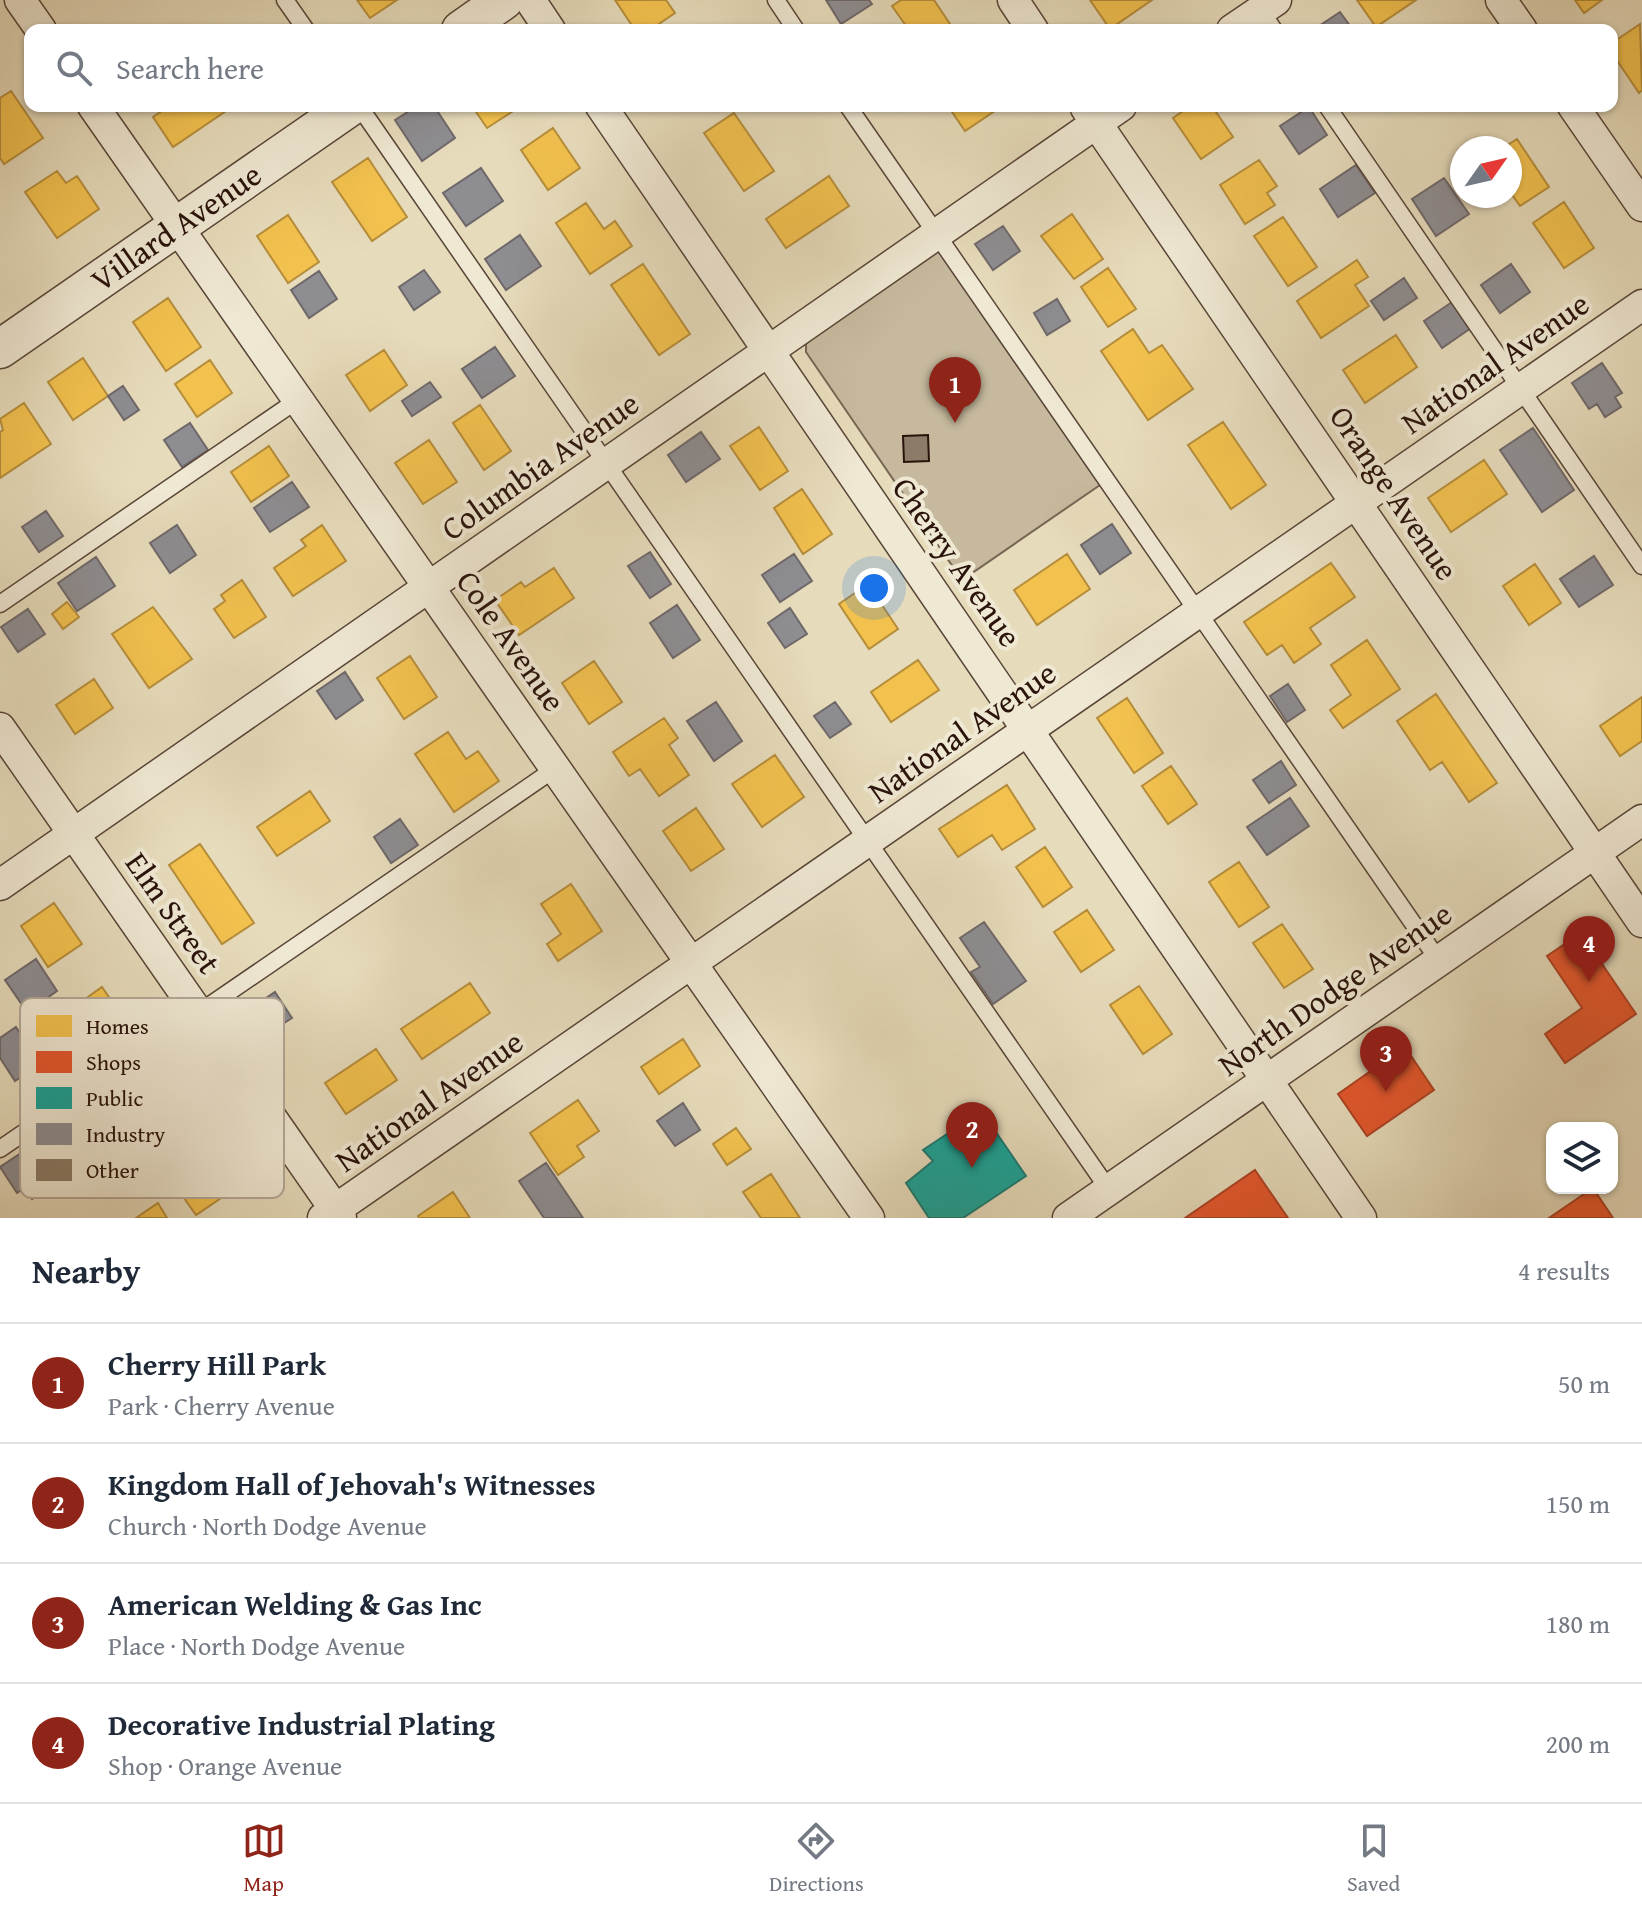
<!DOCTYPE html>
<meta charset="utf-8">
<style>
:root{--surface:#fff;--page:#f6f6f7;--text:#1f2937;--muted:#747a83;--line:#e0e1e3;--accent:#8f2418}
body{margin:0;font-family:"Gentium Book Plus",serif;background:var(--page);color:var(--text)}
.controls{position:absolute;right:24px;bottom:24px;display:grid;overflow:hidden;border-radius:16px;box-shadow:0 2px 6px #0004}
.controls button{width:72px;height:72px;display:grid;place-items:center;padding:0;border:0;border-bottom:2px solid var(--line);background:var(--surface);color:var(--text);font:40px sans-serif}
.compass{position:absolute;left:1450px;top:136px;width:72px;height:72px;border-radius:50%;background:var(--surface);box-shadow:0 2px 6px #0004;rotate:56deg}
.you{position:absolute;left:874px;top:588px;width:28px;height:28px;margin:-20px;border:6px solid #fff;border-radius:50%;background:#1a73e8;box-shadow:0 0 0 12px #1a73e833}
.badge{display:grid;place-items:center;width:52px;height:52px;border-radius:50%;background:var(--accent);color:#fff;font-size:26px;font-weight:700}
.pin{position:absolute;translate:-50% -66px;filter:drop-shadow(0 2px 4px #0008)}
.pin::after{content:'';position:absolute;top:42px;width:28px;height:24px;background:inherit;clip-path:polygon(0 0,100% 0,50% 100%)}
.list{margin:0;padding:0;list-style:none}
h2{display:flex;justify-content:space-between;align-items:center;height:104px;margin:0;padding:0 32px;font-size:34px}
h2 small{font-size:26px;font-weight:400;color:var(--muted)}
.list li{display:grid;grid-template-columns:52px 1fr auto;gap:24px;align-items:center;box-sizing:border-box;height:120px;padding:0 32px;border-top:2px solid var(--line)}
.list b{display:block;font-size:30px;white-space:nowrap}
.list p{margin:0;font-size:26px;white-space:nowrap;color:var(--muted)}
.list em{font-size:26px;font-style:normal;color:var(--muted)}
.icon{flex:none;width:44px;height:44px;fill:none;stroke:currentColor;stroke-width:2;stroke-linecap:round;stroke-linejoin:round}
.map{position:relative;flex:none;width:1642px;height:1218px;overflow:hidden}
.search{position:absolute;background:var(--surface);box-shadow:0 2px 6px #0004;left:24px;right:24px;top:24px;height:88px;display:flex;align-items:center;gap:20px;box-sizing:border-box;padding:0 28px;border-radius:16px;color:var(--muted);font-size:30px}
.sheet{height:584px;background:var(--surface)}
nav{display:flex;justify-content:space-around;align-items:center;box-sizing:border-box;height:112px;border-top:2px solid var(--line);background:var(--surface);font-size:22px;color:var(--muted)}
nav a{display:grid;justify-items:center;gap:4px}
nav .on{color:var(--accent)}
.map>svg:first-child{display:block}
.green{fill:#c6b99d;stroke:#786654;stroke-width:2}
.homes{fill:#f2c14e;stroke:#b68d3a;stroke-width:2}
.shops{fill:#e4572e;stroke:#ac4324;stroke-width:2}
.public{fill:#17a398;stroke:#1c786e;stroke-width:2}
.industry{fill:#8d8d92;stroke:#6f686a;stroke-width:2}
.building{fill:#8b7b67;stroke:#29130b;stroke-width:2}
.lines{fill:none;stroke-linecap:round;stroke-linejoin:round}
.service-casing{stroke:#584537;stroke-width:19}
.minor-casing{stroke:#584537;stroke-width:33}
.tertiary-casing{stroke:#584537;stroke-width:41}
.service{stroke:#efe8d3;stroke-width:16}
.minor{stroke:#efe8d3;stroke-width:30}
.tertiary{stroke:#efe8d3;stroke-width:38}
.labels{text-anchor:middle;stroke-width:8;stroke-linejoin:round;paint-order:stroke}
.street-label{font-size:32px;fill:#29130b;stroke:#efe8d3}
.key{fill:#efe8d3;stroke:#b4a897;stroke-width:2}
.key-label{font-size:22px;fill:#29130b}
</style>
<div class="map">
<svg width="1642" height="1218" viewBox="0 0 1642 1218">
<rect width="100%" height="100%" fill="#e6dbbb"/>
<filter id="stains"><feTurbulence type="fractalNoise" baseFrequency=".0025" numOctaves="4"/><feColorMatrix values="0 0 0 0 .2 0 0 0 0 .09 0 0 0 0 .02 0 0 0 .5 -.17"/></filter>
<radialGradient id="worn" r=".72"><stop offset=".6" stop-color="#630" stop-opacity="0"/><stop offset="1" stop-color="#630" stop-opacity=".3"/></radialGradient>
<path class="green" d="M937,248L1100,485L962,580L806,352V342Z"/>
<path class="homes" d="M357,0H397L370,18Z
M615,0H666L675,13L650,30H635Z
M901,0H934L954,30H909L892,6Z
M1090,0H1152L1110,29Z
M1357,0H1416L1376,27Z
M1575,0H1602L1584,13Z
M1640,24L1642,90L1639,93L1612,53V43Z
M11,91L43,138L4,164L0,158V98Z
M169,106H223L226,111L173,147L153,117Z
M472,106H521L487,128Z
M948,106H1002L965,131Z
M1190,106H1212L1233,137L1201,159L1173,118Z
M734,113L774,171L744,191L704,133Z
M553,128L580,168L548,190L521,150Z
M1517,139L1549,187L1520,206L1510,192V148H1503Z
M368,158L407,217L372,241L332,182Z
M1259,160L1277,186L1267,193L1275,205L1245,224L1220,185Z
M57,171L66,183L77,176L99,209L57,238L25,192Z
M829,176L849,206L786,248L766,219Z
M1564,202L1594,248L1564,268L1533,223Z
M586,203L604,229L615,221L632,246L590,274L556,223Z
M1072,214L1103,259L1074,279L1041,236Z
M288,215L319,262L288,283L257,236Z
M1283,217L1317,267L1288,286L1254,236Z
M1357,260L1368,277L1355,285L1369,306L1321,338L1297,301Z
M643,264L690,334L659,355L611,285Z
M1108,268L1136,309L1108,327L1081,287Z
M168,298L201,347L166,371L133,322Z
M1133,329L1149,353L1162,345L1193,389L1148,420L1101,351Z
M1396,335L1417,367L1365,403L1343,370Z
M384,350L407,385L370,411L346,375Z
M83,358L108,396L73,420L48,382Z
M210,360L232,393L197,417L175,384Z
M24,403L51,444L0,478V432L3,430L0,419Z
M480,405L511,451L484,470L453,423Z
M1223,422L1266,485L1231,509L1188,445Z
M759,427L788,471L760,490L730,446Z
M429,440L457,482L423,504L395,463Z
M269,446L289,476L251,502L231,472Z
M1484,460L1507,494L1451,532L1428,498Z
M802,489L832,534L803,554L774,508Z
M322,525L346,561L293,596L274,568L306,546L301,540Z
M1067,554L1090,589L1037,625L1014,590Z
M1331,563L1355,597L1310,628L1321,644L1294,663L1282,645L1267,655L1244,622Z
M1535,564L1561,603L1529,625L1503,586Z
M554,568L574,598L519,635L495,600L521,582L525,587Z
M242,580L266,617L234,638L214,609L225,601L221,595Z
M868,584L898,629L869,649L839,604Z
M67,602L79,617L63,629L52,614Z
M153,607L192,659L149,688L112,634Z
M1367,640L1400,689L1343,728L1330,710L1351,695L1331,665Z
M410,656L437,697L404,719L377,678Z
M918,660L939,690L891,722L871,692Z
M594,661L622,702L589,724L562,683Z
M94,679L113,708L75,734L56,705Z
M1436,694L1497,783L1469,802L1442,762L1430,770L1397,721Z
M1642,697V741L1620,756L1600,726Z
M1127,698L1163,753L1134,773L1097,718Z
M664,718L678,738L669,745L689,775L659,796L640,769L629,776L613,752Z
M448,732L466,759L478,751L499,781L454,812L415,754Z
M775,755L804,797L762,827L732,784Z
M1171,766L1197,804L1168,824L1142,786Z
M1007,785L1035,829L1002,850L992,835L958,857L939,829Z
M310,791L330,821L277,856L257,827Z
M696,808L724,849L691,871L663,831Z
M200,844L254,923L222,944L169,865Z
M1045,847L1072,887L1043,907L1016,867Z
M1239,862L1269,907L1239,927L1209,882Z
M571,884L602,931L558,961L547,944L561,934L541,904Z
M54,903L82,944L48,967L21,926Z
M1087,910L1114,950L1081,972L1054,932Z
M1282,924L1313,969L1284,988L1253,943Z
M470,983L490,1013L422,1059L401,1029Z
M1139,986L1172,1034L1143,1054L1110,1005Z
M102,987L133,1032L90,1061L60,1017Z
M683,1039L700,1066L659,1094L641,1067Z
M376,1049L397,1080L346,1114L325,1083Z
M578,1100L599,1131L577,1146L584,1157L558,1175L530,1133Z
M736,1128L751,1149L727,1165L713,1144Z
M207,1153L233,1190L196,1215L170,1178Z
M771,1174L800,1218H761L743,1192Z
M453,1192L470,1218H419L418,1216Z
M158,1203L167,1218H136Z"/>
<path class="shops" d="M1581,933L1636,1014L1565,1063L1545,1034L1582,1008L1547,956Z
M1405,1047L1434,1090L1367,1136L1338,1094Z
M1255,1170L1288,1218H1185Z
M1593,1188L1613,1218H1549Z"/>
<path class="public" d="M989,1122L1026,1176L963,1218H929L906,1183L933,1161L923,1150L950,1132L958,1143Z"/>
<path class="industry" d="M826,0H869L872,4L841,24Z
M1340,12L1353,30H1313Z
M417,106H434L455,138L422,161L395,120Z
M1309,107L1327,135L1299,154L1280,126Z
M1356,165L1375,193L1338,217L1320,189Z
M481,168L503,201L466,226L443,193Z
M1444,178L1469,214L1436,236L1412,199Z
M1003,226L1020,251L993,270L975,244Z
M520,235L541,266L506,290L485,259Z
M1511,264L1530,292L1500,313L1481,285Z
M424,270L440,292L414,310L399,287Z
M319,271L337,299L309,318L291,290Z
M1404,278L1417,298L1384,320L1371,301Z
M1057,299L1070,321L1047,335L1034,313Z
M1452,302L1471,328L1442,348L1424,321Z
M495,347L515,376L482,398L462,369Z
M1602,363L1622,393L1615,397L1621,407L1605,417L1597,404L1589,409L1572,383Z
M430,382L441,397L412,416L402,401Z
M123,386L139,410L124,420L108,396Z
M190,423L208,450L182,467L164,440Z
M1533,428L1574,490L1542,512L1500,450Z
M701,432L720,459L686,482L668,455Z
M292,482L309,507L270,532L254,508Z
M46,511L63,536L39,552L22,527Z
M1112,524L1131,553L1100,574L1081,545Z
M177,525L196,555L170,573L150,543Z
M650,552L671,584L650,598L628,566Z
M794,554L812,581L780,602L762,575Z
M1594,556L1613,585L1579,607L1560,579Z
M96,557L115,586L77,611L58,583Z
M677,605L700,640L673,658L650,623Z
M790,608L807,634L785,648L768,623Z
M28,609L45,634L18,652L1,627Z
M345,672L363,700L336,719L317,691Z
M1288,684L1305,710L1287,722L1270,696Z
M716,702L742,741L714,761L687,721Z
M835,702L851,724L830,738L814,716Z
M1281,761L1296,785L1269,803L1253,780Z
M1290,798L1309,826L1267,855L1247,827Z
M400,819L418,845L391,863L374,837Z
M984,922L1026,981L993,1004L971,972L980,967L960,938Z
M36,959L57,991L27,1012L5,980Z
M275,992L292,1018L267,1034L250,1009Z
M16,1027L40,1064L15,1081L0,1058V1038Z
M683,1103L700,1130L675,1146L657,1121Z
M62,1126L84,1158L48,1182L51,1186L32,1199L25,1188L17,1193L0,1167Z
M546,1163L583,1218H544L519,1181Z"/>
<path class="building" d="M928,435L929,461L904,462L903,436Z"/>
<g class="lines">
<defs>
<path id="service" d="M285,0L306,30
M776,0L796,30
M1257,5L1274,30
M359,106L1109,1190
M848,106L1439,961
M1327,106L1642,566
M0,604L299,399
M0,1149L556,768"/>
<path id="minor" d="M20,0L41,30
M530,0L550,30
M1013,0L1033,30
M1501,0L1522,30
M1232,30L1276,0
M93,106L869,1218
M601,106L1361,1218
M1573,106L1642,206
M1086,108L1642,922
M0,728L341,1218
M0,885L1121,106
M323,1218L1642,305
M1068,1218L1642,820"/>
<g id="tertiary">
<path d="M461,30L504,0"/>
<path id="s1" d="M0,349L351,106"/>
</g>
</defs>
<use href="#service" class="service-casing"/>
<use href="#minor" class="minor-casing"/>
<use href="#tertiary" class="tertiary-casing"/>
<use href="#service" class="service"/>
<use href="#minor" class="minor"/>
<use href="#tertiary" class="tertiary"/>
</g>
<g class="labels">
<g class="street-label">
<text dy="11" stroke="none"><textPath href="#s1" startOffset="214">Villard Avenue</textPath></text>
<text transform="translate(1495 363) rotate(-35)" y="11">National Avenue</text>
<text transform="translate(540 466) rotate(-35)" y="11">Columbia Avenue</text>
<text transform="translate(1394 493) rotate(56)" y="11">Orange Avenue</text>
<text transform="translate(957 562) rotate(55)" y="11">Cherry Avenue</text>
<text transform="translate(511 641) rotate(55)" y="11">Cole Avenue</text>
<text transform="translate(962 732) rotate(-35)" y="11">National Avenue</text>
<text transform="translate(173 913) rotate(55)" y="11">Elm Street</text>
<text transform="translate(1335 989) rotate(-35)" y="11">North Dodge Avenue</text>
<text transform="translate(429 1101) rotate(-35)" y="11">National Avenue</text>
</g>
</g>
<rect x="20" y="998" width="264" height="200" rx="12" class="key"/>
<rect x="36" y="1015" width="36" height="22" fill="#f2c14e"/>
<rect x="36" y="1051" width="36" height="22" fill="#e4572e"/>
<rect x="36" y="1087" width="36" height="22" fill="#17a398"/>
<rect x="36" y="1123" width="36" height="22" fill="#8d8d92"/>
<rect x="36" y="1159" width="36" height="22" fill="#8b7b67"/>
<g class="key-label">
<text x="86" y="1034">Homes</text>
<text x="86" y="1070">Shops</text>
<text x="86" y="1106">Public</text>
<text x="86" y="1142">Industry</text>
<text x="86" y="1178">Other</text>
</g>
<rect width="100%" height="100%" filter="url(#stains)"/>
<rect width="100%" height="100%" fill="url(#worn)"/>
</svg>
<div class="controls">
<button><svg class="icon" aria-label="layers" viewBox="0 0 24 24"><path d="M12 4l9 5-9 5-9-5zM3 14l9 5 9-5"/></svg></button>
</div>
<svg class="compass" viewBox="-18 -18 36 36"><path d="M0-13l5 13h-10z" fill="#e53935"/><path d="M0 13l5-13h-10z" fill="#747a83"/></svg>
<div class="you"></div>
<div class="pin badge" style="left:955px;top:423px">1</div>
<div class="pin badge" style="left:972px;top:1168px">2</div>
<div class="pin badge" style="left:1386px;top:1092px">3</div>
<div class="pin badge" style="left:1589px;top:982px">4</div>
<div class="search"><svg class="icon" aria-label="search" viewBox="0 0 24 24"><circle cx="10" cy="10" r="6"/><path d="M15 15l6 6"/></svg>Search here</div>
</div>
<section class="sheet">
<h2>Nearby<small>4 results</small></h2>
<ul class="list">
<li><span class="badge">1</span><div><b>Cherry Hill Park</b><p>Park · Cherry Avenue</p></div><em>50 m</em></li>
<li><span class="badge">2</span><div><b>Kingdom Hall of Jehovah's Witnesses</b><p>Church · North Dodge Avenue</p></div><em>150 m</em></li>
<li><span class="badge">3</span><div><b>American Welding &amp; Gas Inc</b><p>Place · North Dodge Avenue</p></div><em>180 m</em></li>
<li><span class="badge">4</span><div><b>Decorative Industrial Plating</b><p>Shop · Orange Avenue</p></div><em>200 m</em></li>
</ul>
</section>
<nav>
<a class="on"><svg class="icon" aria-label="map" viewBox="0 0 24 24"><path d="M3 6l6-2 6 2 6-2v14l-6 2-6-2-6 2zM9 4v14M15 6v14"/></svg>Map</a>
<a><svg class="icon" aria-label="directions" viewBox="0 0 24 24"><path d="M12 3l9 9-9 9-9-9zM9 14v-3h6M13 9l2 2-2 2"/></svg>Directions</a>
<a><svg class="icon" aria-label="saved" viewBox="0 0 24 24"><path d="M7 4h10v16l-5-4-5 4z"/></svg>Saved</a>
</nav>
